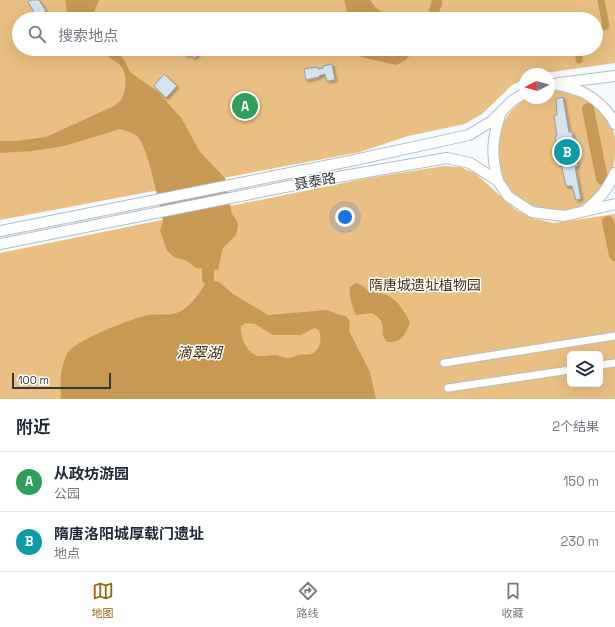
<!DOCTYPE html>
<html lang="zh">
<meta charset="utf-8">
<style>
:root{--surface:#fff;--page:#f6f6f7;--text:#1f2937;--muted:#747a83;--line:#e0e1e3;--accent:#946514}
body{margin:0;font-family:"Space Grotesk","Noto Sans SC",sans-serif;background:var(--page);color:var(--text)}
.controls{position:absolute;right:12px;bottom:12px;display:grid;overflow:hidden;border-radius:6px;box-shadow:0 4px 16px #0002}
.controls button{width:36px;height:36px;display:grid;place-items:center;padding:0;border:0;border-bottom:1px solid var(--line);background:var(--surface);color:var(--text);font:20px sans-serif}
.compass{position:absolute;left:519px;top:68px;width:36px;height:36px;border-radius:50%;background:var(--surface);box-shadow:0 4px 16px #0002;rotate:265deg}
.scale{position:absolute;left:12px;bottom:10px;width:99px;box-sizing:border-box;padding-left:4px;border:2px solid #32383c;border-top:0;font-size:11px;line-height:14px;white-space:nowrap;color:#32383c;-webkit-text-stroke:3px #fff;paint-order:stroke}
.you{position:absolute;left:345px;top:217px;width:14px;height:14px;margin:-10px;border:3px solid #fff;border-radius:50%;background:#1a73e8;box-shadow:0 0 0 6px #1a73e833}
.badge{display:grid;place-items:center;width:26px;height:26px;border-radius:50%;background:var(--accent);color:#fff;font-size:13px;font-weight:700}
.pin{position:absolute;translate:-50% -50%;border:2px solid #fff;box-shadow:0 1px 4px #0006}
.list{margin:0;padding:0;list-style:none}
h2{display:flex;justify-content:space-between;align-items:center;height:52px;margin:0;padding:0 16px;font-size:17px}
h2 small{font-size:13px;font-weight:400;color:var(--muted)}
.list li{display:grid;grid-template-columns:26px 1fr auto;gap:12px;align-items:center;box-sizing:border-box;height:60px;padding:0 16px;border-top:1px solid var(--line)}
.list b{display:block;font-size:15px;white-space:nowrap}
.list p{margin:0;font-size:13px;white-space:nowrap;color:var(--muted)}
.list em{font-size:13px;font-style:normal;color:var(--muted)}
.icon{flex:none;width:22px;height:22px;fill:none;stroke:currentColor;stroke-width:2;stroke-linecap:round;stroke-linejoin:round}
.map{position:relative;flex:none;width:615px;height:399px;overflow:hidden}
.search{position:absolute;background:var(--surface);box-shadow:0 4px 16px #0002;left:12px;right:12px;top:12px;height:44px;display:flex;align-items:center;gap:10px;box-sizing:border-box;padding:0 14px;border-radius:22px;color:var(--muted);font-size:15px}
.sheet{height:172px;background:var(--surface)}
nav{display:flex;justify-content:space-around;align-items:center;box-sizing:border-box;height:56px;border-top:1px solid var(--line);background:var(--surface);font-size:11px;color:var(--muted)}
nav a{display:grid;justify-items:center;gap:2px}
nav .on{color:var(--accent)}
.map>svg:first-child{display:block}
.green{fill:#eabf83;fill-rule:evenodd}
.water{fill:#c89955;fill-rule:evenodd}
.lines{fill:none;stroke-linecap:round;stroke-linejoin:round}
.canal{stroke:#c89955;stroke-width:7}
.river{stroke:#c89955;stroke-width:12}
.building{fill:#d5e3ed;stroke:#919ea7;filter:url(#shadow)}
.street-casing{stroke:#b1bec8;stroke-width:9}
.secondary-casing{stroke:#b1bec8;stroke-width:12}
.street{stroke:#fff;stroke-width:7}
.secondary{stroke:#fff;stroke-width:10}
.labels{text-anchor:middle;stroke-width:3;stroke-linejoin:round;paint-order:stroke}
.street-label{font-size:14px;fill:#32383c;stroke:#fff}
.park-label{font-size:14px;fill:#473215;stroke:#fff}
.water-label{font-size:15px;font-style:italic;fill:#402c0e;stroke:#fff}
</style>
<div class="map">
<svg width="615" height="399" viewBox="0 0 615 399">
<defs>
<filter id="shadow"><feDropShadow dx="2" dy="2" stdDeviation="1" flood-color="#0004"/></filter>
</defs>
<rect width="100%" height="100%" fill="#f4fafe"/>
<path class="green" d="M0,0H615V63L537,74H525V79L512,85L482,114L465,124L408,136L360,152L0,220ZM19,19H596V49H19Z
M556,90C580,92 612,111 615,138C615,141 615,146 615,150C615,171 610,183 594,197C585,204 576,209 564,211C535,214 500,193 497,162C497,156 498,150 499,144C500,130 503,119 513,109C517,105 523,99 528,98C534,97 542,98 549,98V91Z
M444,166L460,167L475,173L516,210L532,218L554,223L615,214V399H0V253L368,178ZM570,354H600V384H570Z"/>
<path class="water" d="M65,0H99L94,12L95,19H68Z
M344,0H370L376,8L395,19H349Z
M432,0H442V5L436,19H424L428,13Z
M98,49H114L125,61L130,72L158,92L182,119L200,152L225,178L232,214L237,221L238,227L236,235L223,248L218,270L196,268L187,261L174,257L167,251L160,231L163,221C159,205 148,146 137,136C132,132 125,131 120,129L64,146L33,151L0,153V141H16L46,137L114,106C116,104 119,102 121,100C127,90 128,72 119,64C112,58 103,55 98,49Z
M355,49H415L406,60L396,65L361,57Z
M208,279L219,282L233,294L268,315L327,310L340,315L346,316L350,322L349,331L370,372L376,399H61C60,384 60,368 67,354C73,341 133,318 148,315C159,313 170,317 181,311C191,306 203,289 208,279ZM246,323L255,324L273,335H301L314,328L319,330C322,339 321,350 311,354C307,355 302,354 298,355C295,356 290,359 286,358C282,357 278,355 274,355C268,355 261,358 255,355C245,350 240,336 241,326Z
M356,283L363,286L368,291C393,294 398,300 410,322C406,334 402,343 387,342L383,336C383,323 383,320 372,313L356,315C352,305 349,298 350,287Z"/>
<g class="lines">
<path class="canal" d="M596,30L606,26L601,0
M579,60V49"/>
<path class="river" d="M588,109L602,179
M608,222L615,255
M208,279V269"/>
</g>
<path class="building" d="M31,0H39L46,11L37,17L28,2Z
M180,49H201L195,58L189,54L187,56L183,53L184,51Z
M332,64L335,80L327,81L325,74L319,76V77L306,80L304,69L317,67L318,69L323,68V66Z
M164,74L177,86L166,98L154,86Z
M563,97L569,132H572L578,166L575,167L581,199L576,200L572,186H566L555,137L557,136L554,116L557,115L556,99Z"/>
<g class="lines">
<defs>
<path id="street" d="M444,363L615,336
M600,365L615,363
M448,388L570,370"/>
<path id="secondary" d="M559,83L615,76
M554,84C563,86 573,88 582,92C595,98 609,111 615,124
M498,181C491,155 492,140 500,115
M586,210C600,198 607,190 615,173
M0,231L350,161L469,135L492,121L512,101L525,93
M0,244L315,181L447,158L470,163L498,181L508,196L521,205L532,212L564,216L615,204"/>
</defs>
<use href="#street" class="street-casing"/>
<use href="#secondary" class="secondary-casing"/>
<use href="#street" class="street"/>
<use href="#secondary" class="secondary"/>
</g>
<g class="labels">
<g class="street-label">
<text transform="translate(315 181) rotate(-10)" y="5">聂泰路</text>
</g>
<g class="park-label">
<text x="425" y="290">隋唐城遗址植物园</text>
</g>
<g class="water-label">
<text x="199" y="358">滴翠湖</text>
</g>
</g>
</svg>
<div class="controls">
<button><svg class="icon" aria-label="layers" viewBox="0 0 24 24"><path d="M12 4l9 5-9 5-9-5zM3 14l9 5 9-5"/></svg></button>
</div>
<svg class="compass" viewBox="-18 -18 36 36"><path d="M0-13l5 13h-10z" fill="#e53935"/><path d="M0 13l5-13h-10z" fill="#747a83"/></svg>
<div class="scale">100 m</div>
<div class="you"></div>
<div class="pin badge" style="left:245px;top:106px;background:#2e9e5b">A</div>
<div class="pin badge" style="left:567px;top:152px;background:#0f9aa8">B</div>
<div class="search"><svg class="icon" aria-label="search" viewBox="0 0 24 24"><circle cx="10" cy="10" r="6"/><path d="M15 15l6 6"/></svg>搜索地点</div>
</div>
<section class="sheet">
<h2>附近<small>2个结果</small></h2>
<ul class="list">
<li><span class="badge" style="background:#2e9e5b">A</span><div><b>从政坊游园</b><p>公园</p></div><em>150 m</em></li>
<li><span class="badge" style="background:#0f9aa8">B</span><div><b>隋唐洛阳城厚载门遗址</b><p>地点</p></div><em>230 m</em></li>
</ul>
</section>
<nav>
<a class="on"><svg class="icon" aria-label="map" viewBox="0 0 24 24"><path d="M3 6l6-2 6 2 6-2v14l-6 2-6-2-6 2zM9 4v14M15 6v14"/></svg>地图</a>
<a><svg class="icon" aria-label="directions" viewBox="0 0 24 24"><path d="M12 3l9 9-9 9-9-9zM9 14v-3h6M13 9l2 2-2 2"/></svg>路线</a>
<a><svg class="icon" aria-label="saved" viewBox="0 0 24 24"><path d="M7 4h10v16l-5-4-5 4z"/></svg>收藏</a>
</nav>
